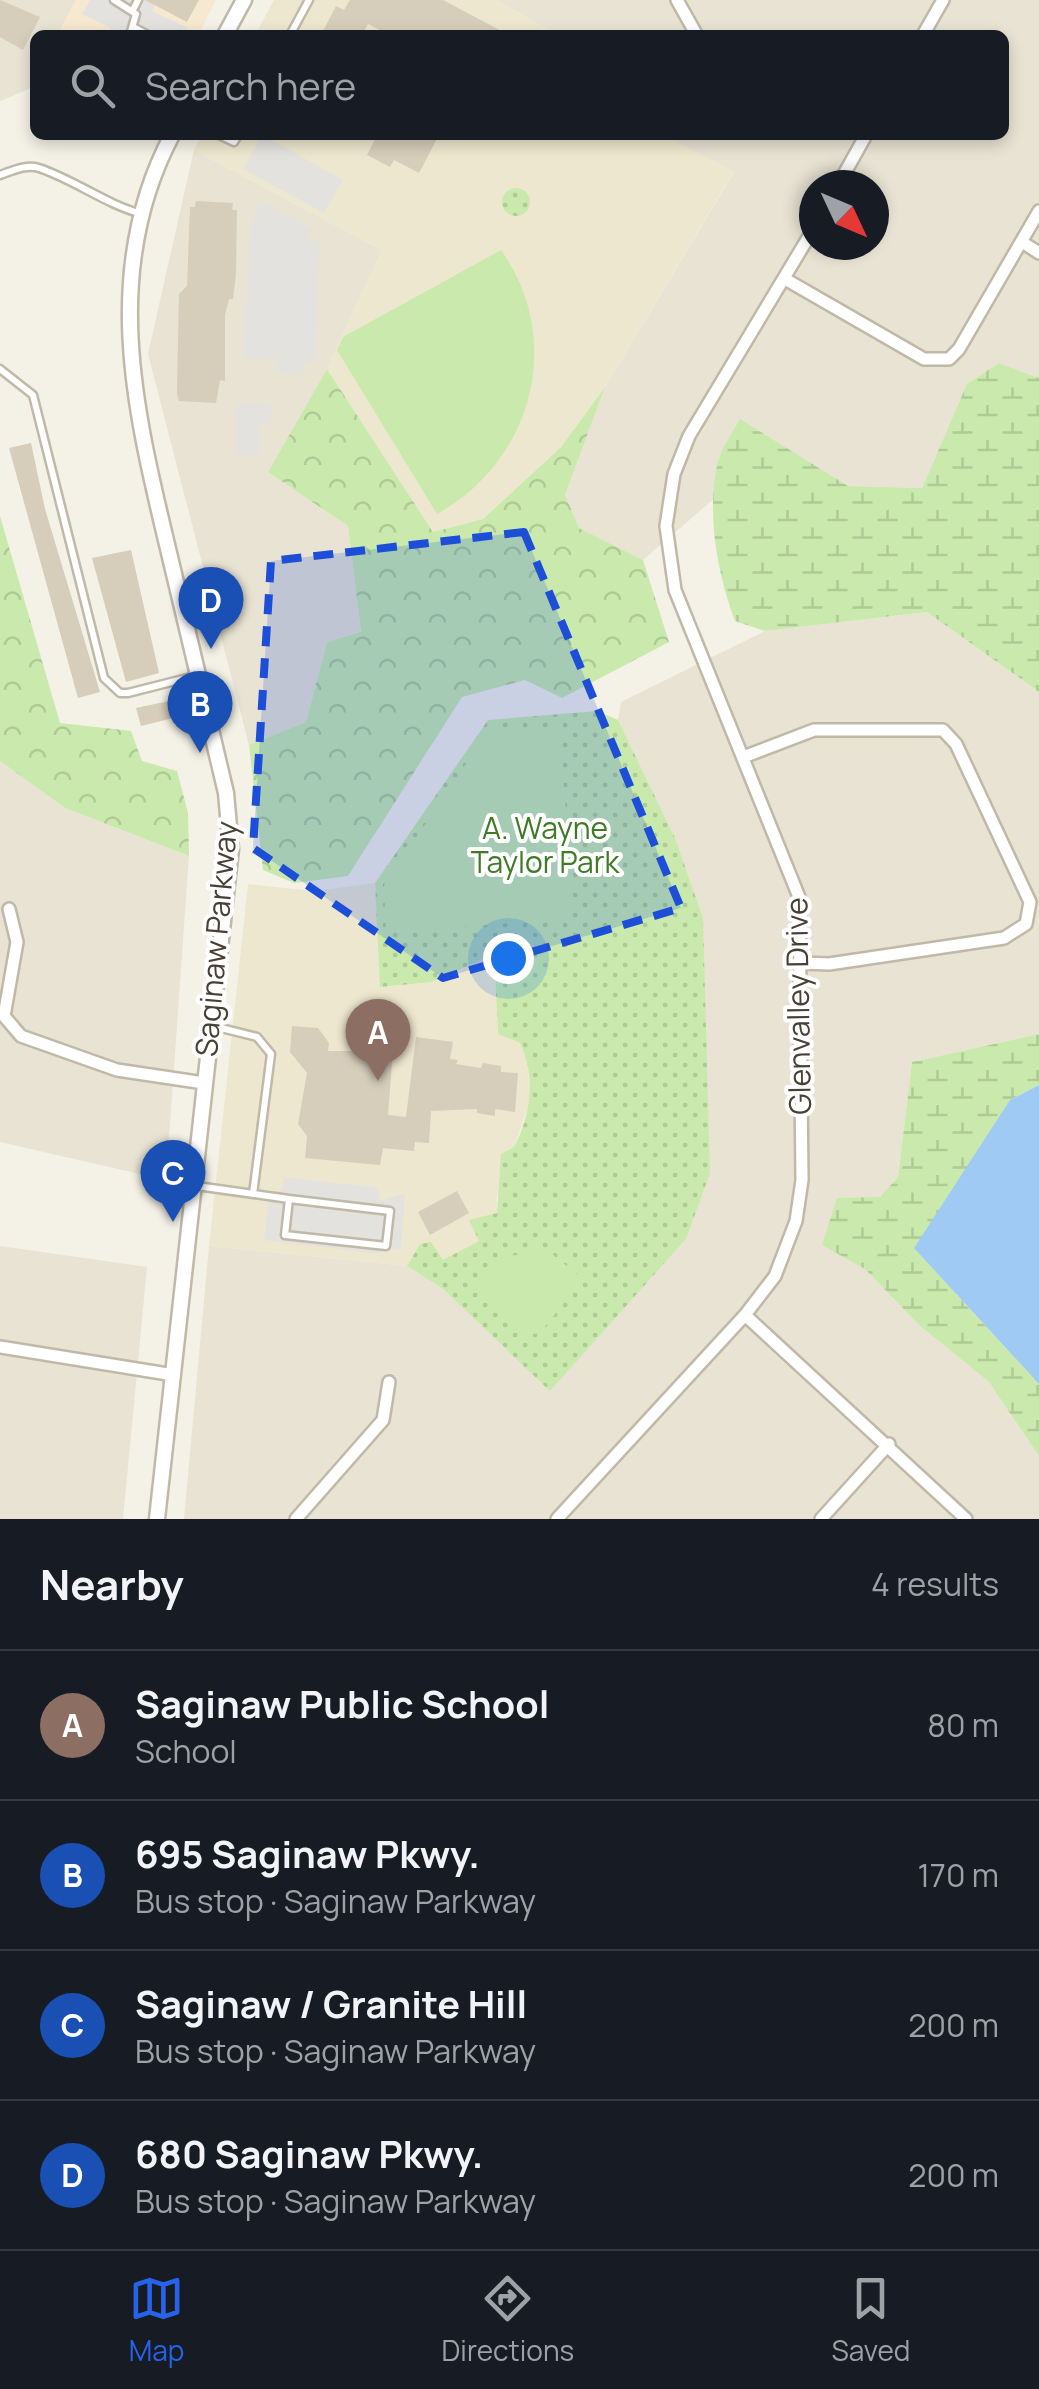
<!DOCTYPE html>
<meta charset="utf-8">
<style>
:root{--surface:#171b24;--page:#242831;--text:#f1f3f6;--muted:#9ea1a6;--line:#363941;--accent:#2563eb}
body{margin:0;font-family:Manrope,sans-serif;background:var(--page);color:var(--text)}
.compass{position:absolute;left:799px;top:170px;width:90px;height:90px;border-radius:50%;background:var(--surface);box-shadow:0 5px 15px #0003;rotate:134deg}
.you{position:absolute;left:508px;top:958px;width:35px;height:35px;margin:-25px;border:8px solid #fff;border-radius:50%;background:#1a73e8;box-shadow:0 0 0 15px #1a73e833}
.badge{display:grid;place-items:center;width:65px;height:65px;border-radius:50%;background:var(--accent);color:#fff;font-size:32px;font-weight:700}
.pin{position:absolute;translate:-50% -82px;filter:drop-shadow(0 2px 5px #0008)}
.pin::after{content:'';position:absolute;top:52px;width:35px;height:30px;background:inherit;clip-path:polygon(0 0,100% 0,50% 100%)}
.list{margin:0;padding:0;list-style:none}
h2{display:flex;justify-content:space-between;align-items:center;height:130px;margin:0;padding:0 40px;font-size:42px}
h2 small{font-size:32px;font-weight:400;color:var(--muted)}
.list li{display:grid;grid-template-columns:65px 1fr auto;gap:30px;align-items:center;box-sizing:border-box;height:150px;padding:0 40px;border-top:2px solid var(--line)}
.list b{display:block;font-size:38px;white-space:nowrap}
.list p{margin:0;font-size:32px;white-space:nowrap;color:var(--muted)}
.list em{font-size:32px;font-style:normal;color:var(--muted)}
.icon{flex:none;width:55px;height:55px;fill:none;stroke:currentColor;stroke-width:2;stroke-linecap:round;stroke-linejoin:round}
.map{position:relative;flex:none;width:1039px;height:1519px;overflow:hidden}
.search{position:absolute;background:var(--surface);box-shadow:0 5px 15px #0003;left:30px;right:30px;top:30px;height:110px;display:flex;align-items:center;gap:25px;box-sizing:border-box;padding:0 35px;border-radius:15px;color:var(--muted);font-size:38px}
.sheet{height:730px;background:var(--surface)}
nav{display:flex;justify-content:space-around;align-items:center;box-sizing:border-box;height:140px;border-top:2px solid var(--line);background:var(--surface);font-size:28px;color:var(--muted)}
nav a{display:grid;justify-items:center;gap:5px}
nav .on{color:var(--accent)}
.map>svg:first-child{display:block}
.residential{fill:#e8e3d3;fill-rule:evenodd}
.commercial{fill:#f7e9d0}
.education{fill:#eee7cf}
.green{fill:url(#green-dots)}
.forest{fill:url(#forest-crowns)}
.wetland{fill:url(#wetland-marsh)}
.pitch{fill:#c9eaac}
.parking{fill:#e4e2de}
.water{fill:#9fcaf4}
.building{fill:#d6cdba}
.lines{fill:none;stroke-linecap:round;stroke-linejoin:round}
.service-casing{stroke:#c0b9a8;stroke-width:11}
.minor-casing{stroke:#c0b9a8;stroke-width:16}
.tertiary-casing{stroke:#c0b9a8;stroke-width:19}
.service{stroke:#fff;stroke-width:6}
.minor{stroke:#fff;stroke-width:11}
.tertiary{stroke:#fff;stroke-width:14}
.marked{fill:#1d4ed8;fill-opacity:0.2;stroke:#1d4ed8;stroke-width:8;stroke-dasharray:20 12;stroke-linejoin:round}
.labels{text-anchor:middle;stroke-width:8;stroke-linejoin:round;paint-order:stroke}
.park-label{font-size:30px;fill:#3f7b25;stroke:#fff}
.street-label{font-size:30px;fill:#474135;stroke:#fff}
</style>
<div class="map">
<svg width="1039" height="1519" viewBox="0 0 1039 1519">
<defs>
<pattern id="green-dots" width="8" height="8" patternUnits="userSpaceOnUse" patternTransform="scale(2.5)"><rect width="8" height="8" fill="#c9eaac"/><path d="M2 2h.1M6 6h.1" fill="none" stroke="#aeca95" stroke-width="1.8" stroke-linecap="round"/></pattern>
<pattern id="forest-crowns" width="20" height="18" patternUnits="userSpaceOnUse" patternTransform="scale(2.5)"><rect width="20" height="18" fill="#c9eaac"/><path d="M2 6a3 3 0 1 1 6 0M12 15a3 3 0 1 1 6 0" fill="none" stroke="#aeca95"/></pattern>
<pattern id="wetland-marsh" width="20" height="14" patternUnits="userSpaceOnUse" patternTransform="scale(2.5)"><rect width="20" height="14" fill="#c9eaac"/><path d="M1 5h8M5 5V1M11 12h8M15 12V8" fill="none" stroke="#aeca95"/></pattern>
</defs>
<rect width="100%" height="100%" fill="#f4f1e6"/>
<path class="residential" d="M0,0H76L58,35H35V79L29,89L0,101Z
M496,0H1039V378L999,363L967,384L922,488L848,486L740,420L718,459L716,497L643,560L579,528L565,495L605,387L734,172L662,135H1004V35H558ZM814,185H874V245H814Z
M194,150L382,250L327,369L268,472L348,526L361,633L327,642L306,722L249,745L148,354Z
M927,612L1039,692V1034L912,1062L898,1177L880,1198L865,1269L919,1325L989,1382L1039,1456V1519H184L209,1246L407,1266L443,1289L550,1390L686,1239L703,918L675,838L618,720L621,702L765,631Z
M0,761L65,808L189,856L166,1180L0,1142Z
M0,1246L147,1267L123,1519H0Z"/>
<path class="commercial" d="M76,0H216L198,35H58Z"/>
<path class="education" d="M274,0H496L558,35H255Z
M202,135H662L734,171L605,387L561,447L483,519L433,532L327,369L382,250L194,150Z
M375,883L381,987L432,982L494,954L498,1033L520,1043L528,1060L530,1101L497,1197V1213L479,1241L443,1261L420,1244L407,1266L209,1246L248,884L314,891Z"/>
<path class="green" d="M502 202a14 14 0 1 1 28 0a14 14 0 1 1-28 0Z
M597,711L618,720L675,838L703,918L710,1173L686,1239L550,1391L443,1289L407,1266L420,1244L431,1242L443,1260L479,1241L469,1220L497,1213L501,1154L514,1147C531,1115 536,1076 520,1043L498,1034L494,954L432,982L380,987L375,883L488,720Z"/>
<path class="forest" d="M327,369L433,532L483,519L561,447L605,387L565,495L579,528L643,560L669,642L562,698L525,680L462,697L348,876L294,883L263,870L249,745L306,722L327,642L361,632L348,526L268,472Z
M0,516L60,723L131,731L142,761L177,771L188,813L189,856L65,808L0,761Z"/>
<path class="wetland" d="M999,363L1039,378V692L927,612L765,631L735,621C717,573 706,513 718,461C722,447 733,432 740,419L848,486L922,488L967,384Z
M1039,1034V1085L1010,1100L956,1294L1039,1384V1456L989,1382L919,1325L865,1269L822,1245L837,1198L880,1197L898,1177L912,1062Z"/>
<path class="pitch" d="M501,250C565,340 533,461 437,514L337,350L343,337Z
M559,728L574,908L566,919L386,933L384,885L489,730Z
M547,1250L583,1279L540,1333L525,1335L474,1289L504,1257Z"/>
<path class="parking" d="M90,0H157L152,11L188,28L185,35H108L111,28L82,14Z
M263,135L343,180L324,213L243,169Z
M261,201L311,229L307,241L319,242L315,362H302V375L277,372L276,359L243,358L251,225Z
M236,403L271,404L270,423L260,424L259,456L235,455Z
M284,1177L379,1188V1201L405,1193L401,1250L384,1248L377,1254L264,1240L270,1191H282Z"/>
<path class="water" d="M1039,1085V1384L914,1248L1010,1100Z"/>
<path class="building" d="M0,0L40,17L23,50L0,37Z
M145,0H199L187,22Z
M350,0H443L509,35H389L368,24L362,35H321L336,6L344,10Z
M377,135H439L419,173L394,160L390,167L367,155Z
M196,201L233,203L232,210H237L236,274L233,299H229L225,315V381L220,380L216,403L179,401L177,393L179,294L187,286L190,207H195Z
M31,443L45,509L100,692L78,698L9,448Z
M131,550L159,673L126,682L92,558Z
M169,701L173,718L141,726L136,708Z
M292,1026L318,1028L329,1043L328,1051H354L355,1034L394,1037L388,1115L406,1117L416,1037L453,1042L450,1059L458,1060L456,1064L481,1068L483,1063L501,1066V1072L518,1073L515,1112L495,1109V1116L477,1113V1109L431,1111L429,1143L415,1142L414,1151L383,1148L380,1165L305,1158L307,1136L298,1124L307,1073L290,1052Z
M457,1191L469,1213L430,1235L418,1212Z"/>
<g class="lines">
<defs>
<path id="service" d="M114,0L136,14L130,35
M133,10L138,0
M133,27L148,35
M290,35L309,0
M219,135L234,142L238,135
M0,175C12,171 26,164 39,168C75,180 105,204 142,214
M0,369L33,395L104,678L120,693H128L195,676
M213,1026L257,1037L271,1054L253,1194
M197,1186L289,1199
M289,1199L390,1211L386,1246L285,1235Z"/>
<path id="minor" d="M677,0L695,32
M923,35L943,0
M838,185L866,135
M1022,242L1039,253
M785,279L924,359H949L959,349L1039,211
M746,756L814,730H943L956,744L1030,902L1026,924L1004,938L829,964L802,963
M9,909L17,942L4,1016L21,1036L117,1070L204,1083
M745,1315L966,1519
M0,1347L174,1375
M296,1519L383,1420L389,1382
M557,1519L745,1315L775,1276L796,1221L802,1180L799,897L675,590L666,526L674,474L689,436L814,228
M821,1519L889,1444"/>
<path id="tertiary" d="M225,35L244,0
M157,1519L231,849L226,793C208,714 188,636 170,557C136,415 99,273 172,135"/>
</defs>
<use href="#service" class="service-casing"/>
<use href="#minor" class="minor-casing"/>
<use href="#tertiary" class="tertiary-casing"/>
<use href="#service" class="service"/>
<use href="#minor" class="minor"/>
<use href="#tertiary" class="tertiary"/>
</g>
<path class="marked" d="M524,532L681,908L443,978L253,848L271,561Z"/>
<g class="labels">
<g class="park-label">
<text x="545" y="839">A. Wayne<tspan x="545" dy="34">Taylor Park</tspan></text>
</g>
<g class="street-label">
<text transform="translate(217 939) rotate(-85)" y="10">Saginaw Parkway</text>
<text transform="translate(799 1006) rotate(-91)" y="10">Glenvalley Drive</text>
</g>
</g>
</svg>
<svg class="compass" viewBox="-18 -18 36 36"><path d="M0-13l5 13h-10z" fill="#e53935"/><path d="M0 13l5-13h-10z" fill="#9ea1a6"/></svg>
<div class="you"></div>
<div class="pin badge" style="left:378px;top:1081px;background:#8d6e63">A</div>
<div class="pin badge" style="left:200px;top:753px;background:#1a4fb4">B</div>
<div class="pin badge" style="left:173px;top:1222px;background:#1a4fb4">C</div>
<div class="pin badge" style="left:211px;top:649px;background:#1a4fb4">D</div>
<div class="search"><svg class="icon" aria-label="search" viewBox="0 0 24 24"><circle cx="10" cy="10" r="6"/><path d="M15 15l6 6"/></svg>Search here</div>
</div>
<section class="sheet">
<h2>Nearby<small>4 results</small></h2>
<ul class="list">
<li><span class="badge" style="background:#8d6e63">A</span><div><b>Saginaw Public School</b><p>School</p></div><em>80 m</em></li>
<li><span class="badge" style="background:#1a4fb4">B</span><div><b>695 Saginaw Pkwy.</b><p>Bus stop · Saginaw Parkway</p></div><em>170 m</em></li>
<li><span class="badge" style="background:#1a4fb4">C</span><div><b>Saginaw / Granite Hill</b><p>Bus stop · Saginaw Parkway</p></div><em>200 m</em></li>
<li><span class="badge" style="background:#1a4fb4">D</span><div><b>680 Saginaw Pkwy.</b><p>Bus stop · Saginaw Parkway</p></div><em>200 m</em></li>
</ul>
</section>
<nav>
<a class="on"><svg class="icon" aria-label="map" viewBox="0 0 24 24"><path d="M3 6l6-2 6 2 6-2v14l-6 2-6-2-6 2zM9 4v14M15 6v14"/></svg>Map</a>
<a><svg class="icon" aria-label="directions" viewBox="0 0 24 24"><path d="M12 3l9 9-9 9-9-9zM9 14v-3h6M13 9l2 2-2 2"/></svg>Directions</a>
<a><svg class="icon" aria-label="saved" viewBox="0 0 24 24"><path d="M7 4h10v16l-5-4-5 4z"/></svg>Saved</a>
</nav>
